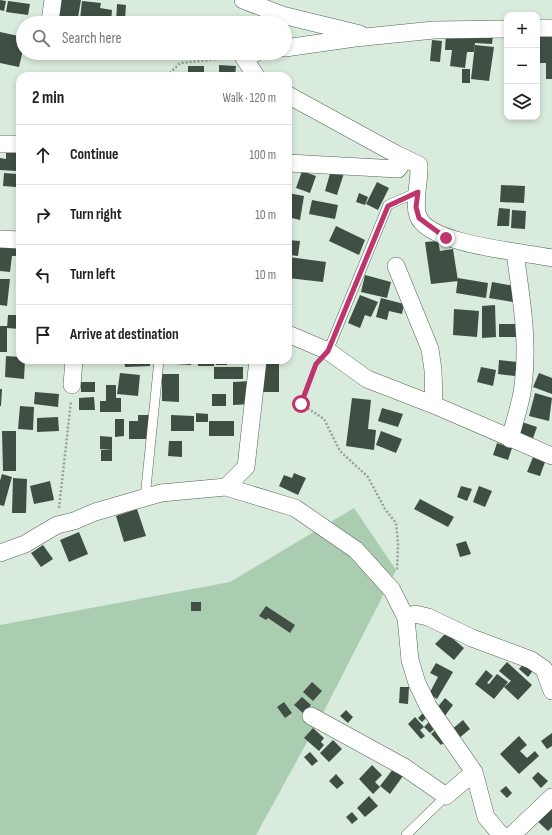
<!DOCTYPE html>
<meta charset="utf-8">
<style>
:root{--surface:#fff;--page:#f2f2f2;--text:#222;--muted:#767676;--line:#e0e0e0}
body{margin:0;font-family:"Sofia Sans Condensed",sans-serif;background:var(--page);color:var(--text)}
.controls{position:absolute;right:12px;top:12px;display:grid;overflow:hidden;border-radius:8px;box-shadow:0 2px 6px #0003}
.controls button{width:36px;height:36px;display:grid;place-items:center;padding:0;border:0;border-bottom:1px solid var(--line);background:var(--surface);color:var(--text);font:20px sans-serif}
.stop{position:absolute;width:12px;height:12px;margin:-9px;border:3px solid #bf346c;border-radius:50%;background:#fff}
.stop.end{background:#bf346c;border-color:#fff;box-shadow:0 1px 4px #0008}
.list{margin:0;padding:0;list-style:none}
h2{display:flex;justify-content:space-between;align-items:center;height:52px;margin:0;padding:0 16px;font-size:17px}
h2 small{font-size:13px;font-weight:400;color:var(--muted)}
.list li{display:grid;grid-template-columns:26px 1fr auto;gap:12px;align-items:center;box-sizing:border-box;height:60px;padding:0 16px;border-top:1px solid var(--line)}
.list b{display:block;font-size:15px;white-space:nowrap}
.list em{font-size:13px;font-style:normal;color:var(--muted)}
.icon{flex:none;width:22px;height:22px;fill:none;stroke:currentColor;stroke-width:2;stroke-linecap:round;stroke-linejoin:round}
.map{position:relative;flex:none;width:552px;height:835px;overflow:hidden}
.search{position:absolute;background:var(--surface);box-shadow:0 2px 6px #0003;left:16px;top:16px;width:276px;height:44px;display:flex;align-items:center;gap:10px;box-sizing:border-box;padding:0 14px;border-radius:22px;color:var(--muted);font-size:15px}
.panel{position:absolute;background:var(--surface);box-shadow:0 2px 6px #0003;left:16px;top:72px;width:276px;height:292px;border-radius:12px}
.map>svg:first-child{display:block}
.green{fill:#aaccb0}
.building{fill:#404f43}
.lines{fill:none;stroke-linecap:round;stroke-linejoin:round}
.service-casing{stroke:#546356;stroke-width:10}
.minor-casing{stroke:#546356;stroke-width:18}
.path{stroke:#95a397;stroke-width:2.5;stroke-dasharray:2 2;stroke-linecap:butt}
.service{stroke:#fff;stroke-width:9}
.minor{stroke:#fff;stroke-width:17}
.route{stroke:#bf346c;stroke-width:5}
</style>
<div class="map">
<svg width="552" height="835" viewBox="0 0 552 835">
<rect width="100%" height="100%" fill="#d9ebdc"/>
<path class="green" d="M354,508L396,570L323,713L256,835H0V625L230,582Z"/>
<path class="building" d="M0,0L6,1L4,11L0,10Z
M59,0H81L77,23H55Z
M8,1L30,4L28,15L6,12Z
M82,1L101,3L100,8L112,10L111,23L80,19Z
M117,4L126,5L125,20L134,21V23H116Z
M0,32L23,37V50L19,67L0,63Z
M446,32L493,36L492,44L475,43L474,52H467L465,68L450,66L452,50H445Z
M537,32H552V79H546V63H537Z
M432,40L442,41L440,62L430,61Z
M475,45L494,47L489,81L471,79Z
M69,53H91V55Z
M219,65L236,66L235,76H219Z
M188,66H204V76H188Z
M462,69H470V83H462Z
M6,150L18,151L17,171L0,170V158L6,159Z
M331,170L344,173L337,195L325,191Z
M302,171L316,176L310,193L296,188Z
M4,173L17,174L16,187L3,186Z
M377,182L389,188L378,210L366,204Z
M501,185L525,186L524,203L500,202Z
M288,193L304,196L300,220L288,217Z
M359,193L368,197L365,205L356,202Z
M312,200L338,205L335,219L309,214Z
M499,208L510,209L509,226H497Z
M512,210L526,211L525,229L511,228Z
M336,226L365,240L359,255L329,241Z
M288,240L300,241L298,256L288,255Z
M438,241L440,251L453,249L458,281L431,284L425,242Z
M0,245H20L18,256H12L10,272L0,271Z
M289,257L326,262L323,282L288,278Z
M19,273H20V290H18Z
M365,275L391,282L387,298L361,292Z
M458,278L488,283L486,298L456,293Z
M0,279H10L7,306L0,305Z
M492,282L515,286L513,302L489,298Z
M17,294H20V304H16Z
M360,295L378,302L371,317L365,315L360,328L348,323Z
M381,298L404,304L402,314L389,311L387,320L376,317Z
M495,305L496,337L482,338V306Z
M454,309L479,311L477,337L453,335Z
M8,315H19L20,329L7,328Z
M499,324H517V337H499Z
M0,326H7V352H0Z
M6,356L20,357V360H25L24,379L5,377Z
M124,360H150V366L125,367Z
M176,360H192L191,365L175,364Z
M198,360H214V366H198Z
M216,360H227V365H216Z
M499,360L517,362L515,376L498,374Z
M259,361H279V392H259Z
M214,367H243V379H214Z
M481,367L496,370L493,386L477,382Z
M120,373L140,375L138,396L117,394Z
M539,373L552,378V394L533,387Z
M162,374H179V402L162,401Z
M251,381L252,404L233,405V382Z
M81,382H95V392H81Z
M106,385H116V398H121V412H100V401H106Z
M0,389H2L1,406H0Z
M35,392L59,394L58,407L34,404Z
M535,393L552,398L549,421L529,416Z
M212,394H226V406H212Z
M94,397L95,410H79V398Z
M352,398L371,400L368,429L376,430L374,450L346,446Z
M20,406L34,407L33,430L18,429Z
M382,408L403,414L398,427L378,421Z
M196,413L208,414V422H196Z
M138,415H151V439H129V421H138Z
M171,415L194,416V431H171Z
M58,417L59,431L37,432V418Z
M115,419H124V436L115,437Z
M209,421H234V436H209Z
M522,422L537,427L532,441L517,436Z
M2,431H16V471H3Z
M381,431L402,439L396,453L376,445Z
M100,436L112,437V450L100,449Z
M169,441H182V457L168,456Z
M497,443L512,448L508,460L493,455Z
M101,450H112V461H101Z
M533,457L545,462L540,476L527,472Z
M294,473L306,478L298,495L279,486L284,475L292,478Z
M2,474L12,477L4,506L0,505V481Z
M13,478L27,479L26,513H12Z
M50,481L54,500L34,504L30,486Z
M461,486L472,489L467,501L457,497Z
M479,486L492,491L485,507L473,502Z
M420,499L454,517L448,527L414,509Z
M137,509L146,536L124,542L116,516Z
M79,532L88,554L69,562L60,540Z
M466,541L471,554L460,557L456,544Z
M43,545L53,559L41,567L31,553Z
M191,602H201V611H191Z
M266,606L295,625L290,633L268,618L266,620L259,616Z
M446,633L464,648L454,660L435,644Z
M526,661L535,668L528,677L519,669Z
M507,662L532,685L518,700L504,687L511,681L499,671Z
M436,663L453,672L437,699L429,694L438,677L430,673Z
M486,670L493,676L487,683L489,684L497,674L508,682L494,699L475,684Z
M312,682L322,691L313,701L303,692Z
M400,687H409L408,704L399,703Z
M302,697L311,705L304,714L294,705Z
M445,698L453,705L444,717L435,710Z
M284,702L292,713L285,718L277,707Z
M346,710L353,717L348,723L340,716Z
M425,711L429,715L422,722L418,718Z
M415,717L424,727L420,730L425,736L421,739L408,724Z
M431,720L436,727L430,733L424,727Z
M463,720L470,729L458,739L450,731Z
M439,727L449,739L441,745L431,734Z
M313,728L324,738L321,742L324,745L319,751L304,738Z
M552,733V746L547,749L541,741Z
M519,736L527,745L520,751L527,758L535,751L539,756L519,774L500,754Z
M333,740L342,749L329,762L320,753Z
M310,752L318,761L312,766L304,757Z
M372,765L382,775L375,782L380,787L373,794L359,779Z
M393,769L403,776L390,794L380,786Z
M538,772L548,781L541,788L532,778Z
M336,774L344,783L337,789L329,781Z
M506,786L512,793L507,798L500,791Z
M369,796L378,806L365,817L357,808Z
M547,804L552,809V827L548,831L534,818Z
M352,812L358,819L352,824L346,817Z"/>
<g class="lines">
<defs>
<path id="service" d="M328,351L388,205L418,192
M145,498L159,360
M406,835L446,796"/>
<path id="minor" d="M243,0L282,15L360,34
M50,21L53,0
M537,28H552
M285,48L355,38L434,30L507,29
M256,76L244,58L256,53
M288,95L405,159L398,169L288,163
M0,144H20
M396,154L419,165C420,181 413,202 418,216C428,245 525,252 552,258
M0,239L20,240
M396,266L430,349L433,370L434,405
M288,334L328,351L367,379L434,405L552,456
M72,385L74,360
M510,439C514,422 521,404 523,386C529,341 521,297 515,253
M226,487L295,508L356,550L392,590L406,618
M0,553L25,544L57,525L74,521L95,512L161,493L226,487L246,467L258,360
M311,716L404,767L446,796L474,772
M501,835L486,817L474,772L428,706L417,683L410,660L406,618L415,614L428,617L472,638L531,660L544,669L552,691
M512,835L552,797"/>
</defs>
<use href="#service" class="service-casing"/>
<use href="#minor" class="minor-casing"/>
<path class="path" d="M167,76L180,63L229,58
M317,363L301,404L324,419L340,451L368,477L385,509L396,523L398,544L397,571
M59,508L71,401"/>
<use href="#service" class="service"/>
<use href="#minor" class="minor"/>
</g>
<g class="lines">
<path class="route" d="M301,404L316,364L328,351L388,206L418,192L416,207L419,218L446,238"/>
</g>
</svg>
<div class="controls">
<button>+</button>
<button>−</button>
<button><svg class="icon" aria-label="layers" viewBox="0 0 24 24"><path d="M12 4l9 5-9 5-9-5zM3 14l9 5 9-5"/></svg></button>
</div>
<div class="stop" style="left:301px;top:404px"></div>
<div class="stop end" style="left:446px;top:238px"></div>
<div class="search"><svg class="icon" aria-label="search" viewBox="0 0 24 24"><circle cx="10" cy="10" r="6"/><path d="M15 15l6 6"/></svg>Search here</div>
<section class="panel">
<h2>2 min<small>Walk · 120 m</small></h2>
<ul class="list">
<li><svg class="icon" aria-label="ahead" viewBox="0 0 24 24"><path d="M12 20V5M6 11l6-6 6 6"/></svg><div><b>Continue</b></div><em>100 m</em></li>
<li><svg class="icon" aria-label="right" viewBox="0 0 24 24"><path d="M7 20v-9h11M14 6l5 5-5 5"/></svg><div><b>Turn right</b></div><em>10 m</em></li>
<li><svg class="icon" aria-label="left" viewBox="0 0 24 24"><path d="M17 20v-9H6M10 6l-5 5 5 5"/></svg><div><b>Turn left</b></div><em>10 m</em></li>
<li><svg class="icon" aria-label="arrive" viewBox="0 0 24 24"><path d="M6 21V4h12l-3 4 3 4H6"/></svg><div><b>Arrive at destination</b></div></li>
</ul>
</section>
</div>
